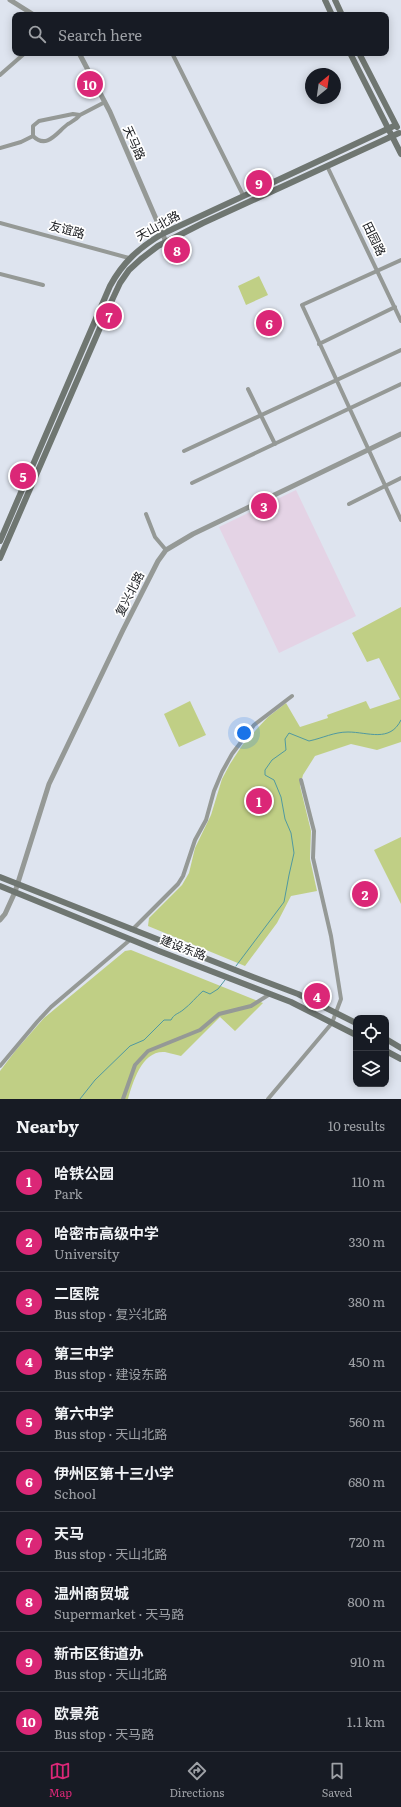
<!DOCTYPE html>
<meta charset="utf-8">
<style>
:root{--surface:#171b24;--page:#20242c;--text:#f1f3f6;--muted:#9ea1a6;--line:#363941;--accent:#db2777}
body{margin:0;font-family:Literata,"Noto Sans SC",serif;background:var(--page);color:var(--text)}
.controls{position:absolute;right:12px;bottom:12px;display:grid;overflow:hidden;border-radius:8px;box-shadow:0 2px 10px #0003}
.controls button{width:36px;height:36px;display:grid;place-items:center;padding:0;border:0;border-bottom:1px solid var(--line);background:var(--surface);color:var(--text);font:20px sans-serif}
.compass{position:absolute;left:305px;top:68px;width:36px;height:36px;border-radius:50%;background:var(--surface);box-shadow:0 2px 10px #0003;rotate:29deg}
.you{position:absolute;left:244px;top:733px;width:14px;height:14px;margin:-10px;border:3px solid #fff;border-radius:50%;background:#1a73e8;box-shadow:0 0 0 6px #1a73e833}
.badge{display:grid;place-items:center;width:26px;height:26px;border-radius:50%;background:var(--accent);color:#fff;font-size:13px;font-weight:700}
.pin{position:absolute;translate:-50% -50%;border:2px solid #fff;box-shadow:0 1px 4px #0006}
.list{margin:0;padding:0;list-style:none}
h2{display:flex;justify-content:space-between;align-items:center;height:52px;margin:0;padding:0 16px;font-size:17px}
h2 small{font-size:13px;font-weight:400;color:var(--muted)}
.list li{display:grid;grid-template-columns:26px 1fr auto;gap:12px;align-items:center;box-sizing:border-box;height:60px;padding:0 16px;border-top:1px solid var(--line)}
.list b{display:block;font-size:15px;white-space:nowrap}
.list p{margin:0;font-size:13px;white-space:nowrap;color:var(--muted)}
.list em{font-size:13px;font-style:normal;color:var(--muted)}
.icon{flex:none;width:22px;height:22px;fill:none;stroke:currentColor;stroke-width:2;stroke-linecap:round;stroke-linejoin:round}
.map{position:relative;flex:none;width:401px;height:1099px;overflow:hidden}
.search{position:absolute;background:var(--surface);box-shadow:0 2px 10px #0003;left:12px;right:12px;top:12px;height:44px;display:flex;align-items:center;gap:10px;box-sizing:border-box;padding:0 14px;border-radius:8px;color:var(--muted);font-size:15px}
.sheet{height:652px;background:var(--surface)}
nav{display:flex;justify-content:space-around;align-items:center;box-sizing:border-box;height:56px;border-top:1px solid var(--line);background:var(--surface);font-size:11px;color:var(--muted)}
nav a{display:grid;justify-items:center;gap:2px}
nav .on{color:var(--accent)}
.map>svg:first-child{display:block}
.medical{fill:#e4d3e5}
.green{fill:#c0cf85}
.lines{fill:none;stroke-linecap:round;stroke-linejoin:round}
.stream{stroke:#5099a0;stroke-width:1}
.minor{stroke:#959996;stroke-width:4}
.tertiary{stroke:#959996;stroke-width:5}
.secondary{stroke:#6f7671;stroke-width:6}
.labels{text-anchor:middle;stroke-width:3.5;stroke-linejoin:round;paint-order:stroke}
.street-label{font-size:12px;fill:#17191d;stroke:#fff}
</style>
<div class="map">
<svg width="401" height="1099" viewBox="0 0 401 1099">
<rect width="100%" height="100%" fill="#dee4ef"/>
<path class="medical" d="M296,490L356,616L279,653L219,527Z"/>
<path class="green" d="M259,276L268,295L246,305L238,286Z
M401,607V742L377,750L351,744L315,756L303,775L300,786L311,831L310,859L317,891L291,896L277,923L245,966L148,926L149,918L182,885L189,873L195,848L211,815L222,779L230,764L243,744L268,717L286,703L300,727L328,718L327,715L366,701L370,709L400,699L379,658L367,662L352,633Z
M190,701L206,735L179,747L164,714Z
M401,837V904L374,850Z
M131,950L263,1003L235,1031L220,1017L181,1056C176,1055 170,1053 165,1052C142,1050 133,1082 128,1099H0V1071L16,1050L44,1018L125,951Z"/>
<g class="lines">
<path class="stream" d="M236,966L284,902L289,875L294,853L291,833L285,819L281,797L274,780L265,775V770L272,760L286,750L285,739L289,733L309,741C323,738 334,732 348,732C368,732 390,743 401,720
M80,1099L95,1080L130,1046L144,1040L164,1020H171C174,1014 178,1014 183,1010C191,1004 196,997 203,991L210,994L218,989L225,980"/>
<path class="minor" d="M146,14L147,15
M172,53L243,195
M0,75L25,53
M80,115C76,120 73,121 68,124C57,132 47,150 33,136V126L39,121L73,114L80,115L105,102
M0,148L21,142L33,136
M327,166L401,321
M0,223L129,258
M401,260L302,305L401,520
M0,274L43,285
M319,344L395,307
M248,389L275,444
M184,451L401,350
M192,483L401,384
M349,504L401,478
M146,514L155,537L166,550
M132,930L178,884L183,876L195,840L206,820L214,791L222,772L232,754L254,725L292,696
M0,1066L37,1022L51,1007L131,939
M123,1099L135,1065L148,1051L200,1030L219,1014L251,1006L270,994
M268,1099L332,1023L341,999L331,936L313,858L314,831L301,780"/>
<path class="tertiary" d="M10,0L34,15
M79,53L110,112L166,242
M0,920L5,914L15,892L49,784L123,630L158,561L166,550L193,534L401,434"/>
<path class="secondary" d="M325,0L332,15
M335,0L342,15
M350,53L401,154
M359,53L397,127
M0,541L110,286C123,262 139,248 162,234L396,125
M0,558L113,298L120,283L129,270L141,259L158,246L203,223L399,133
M0,877L253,977L298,994L356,1023
M0,886L159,951L291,1002L356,1035
M386,1039L401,1048
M386,1051L401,1059"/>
</g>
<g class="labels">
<g class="street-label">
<text transform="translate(134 143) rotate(66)" y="4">天马路</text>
<text transform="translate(158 226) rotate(-29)" y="4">天山北路</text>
<text transform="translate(67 230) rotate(15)" y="4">友谊路</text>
<text transform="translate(374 239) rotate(64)" y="4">田园路</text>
<text transform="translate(130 594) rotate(-63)" y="4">复兴北路</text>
<text transform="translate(183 948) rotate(21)" y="4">建设东路</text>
</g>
</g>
</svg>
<div class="controls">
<button><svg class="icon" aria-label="locate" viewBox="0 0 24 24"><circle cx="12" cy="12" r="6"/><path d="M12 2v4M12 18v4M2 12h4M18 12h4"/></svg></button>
<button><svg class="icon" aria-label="layers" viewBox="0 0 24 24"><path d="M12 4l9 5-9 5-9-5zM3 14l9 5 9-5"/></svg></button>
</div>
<svg class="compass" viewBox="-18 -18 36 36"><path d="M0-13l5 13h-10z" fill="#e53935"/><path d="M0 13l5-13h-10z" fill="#9ea1a6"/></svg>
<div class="you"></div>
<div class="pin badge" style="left:259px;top:801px">1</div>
<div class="pin badge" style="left:365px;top:894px">2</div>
<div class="pin badge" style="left:264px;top:506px">3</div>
<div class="pin badge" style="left:317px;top:996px">4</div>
<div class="pin badge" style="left:23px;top:476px">5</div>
<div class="pin badge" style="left:269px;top:323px">6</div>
<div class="pin badge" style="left:109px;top:316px">7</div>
<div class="pin badge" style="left:177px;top:250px">8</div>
<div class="pin badge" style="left:259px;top:183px">9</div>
<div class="pin badge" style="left:90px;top:84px">10</div>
<div class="search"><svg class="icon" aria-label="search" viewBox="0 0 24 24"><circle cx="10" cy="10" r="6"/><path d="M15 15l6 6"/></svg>Search here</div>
</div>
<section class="sheet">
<h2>Nearby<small>10 results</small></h2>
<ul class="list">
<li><span class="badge">1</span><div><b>哈铁公园</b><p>Park</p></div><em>110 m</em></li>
<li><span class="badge">2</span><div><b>哈密市高级中学</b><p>University</p></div><em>330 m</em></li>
<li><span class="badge">3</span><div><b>二医院</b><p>Bus stop · 复兴北路</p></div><em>380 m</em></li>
<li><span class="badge">4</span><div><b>第三中学</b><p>Bus stop · 建设东路</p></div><em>450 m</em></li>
<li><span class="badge">5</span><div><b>第六中学</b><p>Bus stop · 天山北路</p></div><em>560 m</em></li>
<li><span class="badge">6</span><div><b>伊州区第十三小学</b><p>School</p></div><em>680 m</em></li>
<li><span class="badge">7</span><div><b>天马</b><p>Bus stop · 天山北路</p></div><em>720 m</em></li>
<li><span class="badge">8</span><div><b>温州商贸城</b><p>Supermarket · 天马路</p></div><em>800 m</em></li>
<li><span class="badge">9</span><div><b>新市区街道办</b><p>Bus stop · 天山北路</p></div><em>910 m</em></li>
<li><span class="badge">10</span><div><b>欧景苑</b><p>Bus stop · 天马路</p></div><em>1.1 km</em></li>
</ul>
</section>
<nav>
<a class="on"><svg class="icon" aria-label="map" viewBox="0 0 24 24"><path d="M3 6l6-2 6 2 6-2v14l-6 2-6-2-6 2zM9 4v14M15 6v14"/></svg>Map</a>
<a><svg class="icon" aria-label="directions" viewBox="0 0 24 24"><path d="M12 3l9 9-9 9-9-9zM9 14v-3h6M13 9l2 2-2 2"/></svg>Directions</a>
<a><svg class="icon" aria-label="saved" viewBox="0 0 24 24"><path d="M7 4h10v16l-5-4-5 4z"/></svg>Saved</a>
</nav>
